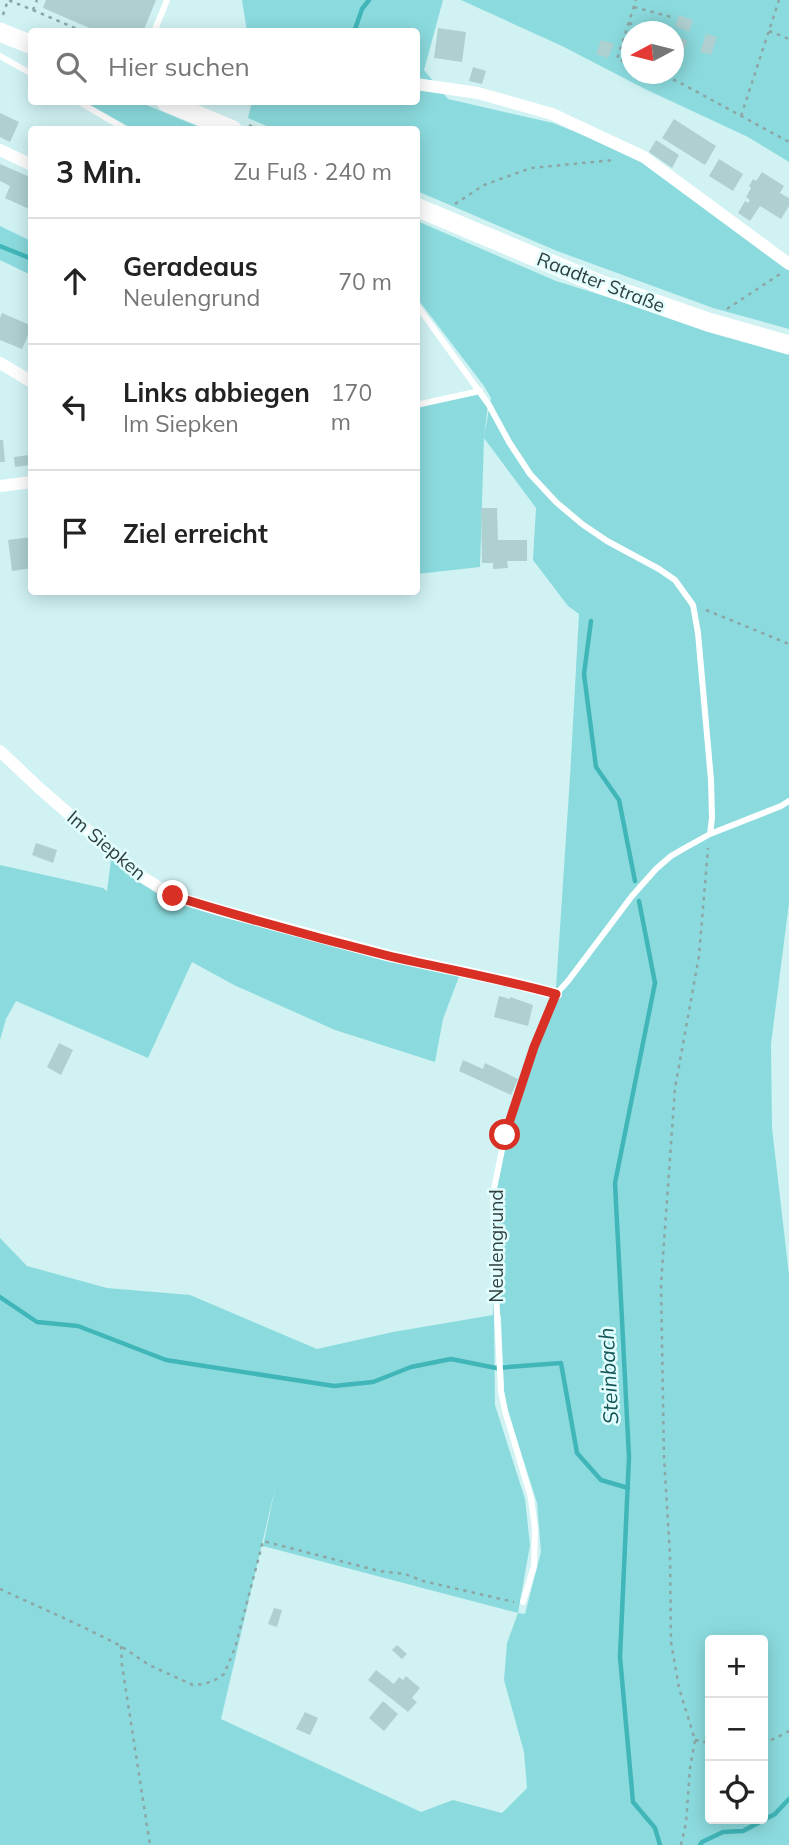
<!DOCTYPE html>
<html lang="de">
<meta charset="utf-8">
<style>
:root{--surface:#fff;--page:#f2f2f2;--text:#222;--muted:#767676;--line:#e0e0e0}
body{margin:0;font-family:Mulish,sans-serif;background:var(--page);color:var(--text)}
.controls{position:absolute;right:21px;bottom:21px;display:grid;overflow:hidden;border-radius:7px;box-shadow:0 4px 18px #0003}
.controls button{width:63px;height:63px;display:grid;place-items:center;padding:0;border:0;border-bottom:2px solid var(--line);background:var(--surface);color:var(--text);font:35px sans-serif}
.compass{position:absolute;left:621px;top:21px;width:63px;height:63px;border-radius:50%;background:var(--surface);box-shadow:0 4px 18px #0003;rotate:263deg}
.stop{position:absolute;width:21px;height:21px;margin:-16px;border:5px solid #d93025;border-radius:50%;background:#fff}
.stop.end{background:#d93025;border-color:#fff;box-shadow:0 2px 7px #0008}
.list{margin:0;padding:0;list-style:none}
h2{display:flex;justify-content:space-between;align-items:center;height:91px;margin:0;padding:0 28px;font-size:30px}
h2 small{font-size:23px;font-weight:400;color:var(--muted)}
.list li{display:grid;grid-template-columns:46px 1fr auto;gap:21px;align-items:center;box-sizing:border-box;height:126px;padding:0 28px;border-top:2px solid var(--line)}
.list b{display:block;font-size:26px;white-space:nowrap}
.list p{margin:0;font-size:23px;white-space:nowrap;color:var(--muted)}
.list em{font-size:23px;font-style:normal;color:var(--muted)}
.icon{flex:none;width:38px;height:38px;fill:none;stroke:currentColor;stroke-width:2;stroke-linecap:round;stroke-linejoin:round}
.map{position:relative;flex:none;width:789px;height:1845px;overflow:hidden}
.search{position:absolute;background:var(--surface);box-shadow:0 4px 18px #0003;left:28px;top:28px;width:392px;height:77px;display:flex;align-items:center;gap:18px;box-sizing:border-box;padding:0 24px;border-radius:7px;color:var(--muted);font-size:26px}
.panel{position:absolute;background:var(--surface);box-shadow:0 4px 18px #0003;left:28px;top:126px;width:392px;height:469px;border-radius:7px}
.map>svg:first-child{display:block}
.green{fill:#8bdbde;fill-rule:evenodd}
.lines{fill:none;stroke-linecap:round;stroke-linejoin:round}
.stream{stroke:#41b6b9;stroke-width:4.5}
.building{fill:#afd0d1}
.path{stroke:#8ca6a6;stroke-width:2.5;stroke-dasharray:3.5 5;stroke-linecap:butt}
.lane{stroke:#fff;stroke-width:6}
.street{stroke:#fff;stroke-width:12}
.secondary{stroke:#fff;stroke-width:19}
.route{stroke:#d93025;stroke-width:9}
.labels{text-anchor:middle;stroke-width:5;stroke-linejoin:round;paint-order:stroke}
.street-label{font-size:19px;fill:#303e3e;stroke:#e3feff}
.water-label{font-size:21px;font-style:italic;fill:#155759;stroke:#e3feff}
</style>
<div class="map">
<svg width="789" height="1845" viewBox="0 0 789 1845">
<rect width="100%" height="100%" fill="#d0f2f3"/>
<path class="green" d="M242,0H443L424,70L448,99L553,123L644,160L789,266V329L713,308L557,251L417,191L416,130L274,129L248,118L252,102H416V32L247,31Z
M461,0H789V162L748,137L645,89L562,46ZM632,32H674V74H632Z
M85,102H139L204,129H133Z
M417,221L556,281L704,327L789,349V903L771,1044L772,1128L789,1275V1845H0V1238L27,1266L107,1288L190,1295L317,1349L393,1332L493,1315L494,1195L506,1135L556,988L570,777L579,614L568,606L533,560L536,508L484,438L480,567L417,574V406L480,391L488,405L484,437L491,398L484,386L417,298ZM494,1315L501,1316L504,1391L508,1411L537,1503L541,1552L525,1614L518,1613L530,1545L525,1499L495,1405ZM276,1484L263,1546L518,1613L507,1643L504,1680L524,1752L527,1788L502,1813L453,1800L421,1812L221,1719ZM710,1640H763V1819H710Z
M0,226L31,241V275L0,260Z
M112,852L173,898L460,974L443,1019L435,1062L335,1030L234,985L192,962L148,1058L16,1001L6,1019L0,1040V865L103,888L107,891Z"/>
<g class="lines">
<path class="stream" d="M354,32L362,9L369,0
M0,246L32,259
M591,621L584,674L596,767L619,800L635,881
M639,901L655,983L615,1183L629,1457L620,1657L633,1802L655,1828L660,1845
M0,1297L37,1322L78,1326L166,1360L334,1386L373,1382L411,1367L451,1359L496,1368L561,1363L577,1453L601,1480L628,1488
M700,1845L702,1842L723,1832L743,1831L775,1814L789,1799"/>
</g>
<path class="building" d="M46,0H156L143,32H99L43,8Z
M679,15L693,20L689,32L675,26Z
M438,28L466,32L462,62L434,58Z
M706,34L717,37L711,55L700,52Z
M674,37L687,40L684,51L674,48Z
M601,40L614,44L608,58L596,54Z
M473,67L486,71L482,84L469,81Z
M0,113L19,122L10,142L0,137Z
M674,119L716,146L705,165L662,138Z
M656,140L679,155L672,168L649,152Z
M719,159L743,174L733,191L709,176Z
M0,164L32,178V214L28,212L29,209L5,198L10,186L0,181Z
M762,172L784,186L780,193L789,198V206L781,219L760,206L750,221L738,213L745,201L748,203L750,200L746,197L751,188L749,186L753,179L756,181Z
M2,313L32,326L22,349L0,340V318Z
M0,440H3L5,462H0Z
M29,455L30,465L15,467L14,457Z
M481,508H497L498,540H527V561H507L508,568L493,569V563H482Z
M32,537V568L12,571L8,540Z
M36,843L57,850L53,863L32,855Z
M499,996L510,999V997L533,1005L528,1026L494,1017Z
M59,1043L73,1050L61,1075L47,1067Z
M463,1060L483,1069L485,1063L518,1079L511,1095L459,1071Z
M274,1608L282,1610L277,1627L268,1624Z
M397,1645L407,1654L402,1659L392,1650Z
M376,1670L394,1684L399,1677L403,1680L406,1676L420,1688L412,1698L417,1702L408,1712L368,1680Z
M383,1701L398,1714L384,1731L369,1718Z
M305,1712L318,1718L310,1735L296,1729Z"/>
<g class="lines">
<path class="path" d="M634,7L675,18
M33,10L84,32
M3,15L8,0L33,10L37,0
M629,23L656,32
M769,31L789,39
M86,32L87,27
M99,32V31
M632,64L617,59L636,0
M657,74L677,81L789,142
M741,116L779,0
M249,125L258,130
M455,204L484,185L531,168L614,160
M727,309L780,274
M706,610L789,644
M0,1589L81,1626L121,1646L149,1665L193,1685L204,1684L215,1680L224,1674L235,1648L263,1541L379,1571L405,1574L423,1581L514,1602
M121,1646L122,1665L150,1845
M695,1740L710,1743
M763,1743L776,1738L789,1731
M681,1845L686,1823L690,1768L695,1740L679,1688L671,1642L670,1555L664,1457L661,1284L675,1088L699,956L708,848"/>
<path class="lane" d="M154,32L167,0
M0,56L32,74
M79,102L127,130
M416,304L489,405L509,442L530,474L556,502L582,524L607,541L659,569L675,580L693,605L698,633L711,780L712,818L710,834
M416,405L480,391
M523,1602L534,1566L535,1529L531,1498L505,1411L501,1391L495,1273L493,1194L505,1135L534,1047L556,994L568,981L632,896L656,869L671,856L683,849L710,834L781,806L789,801"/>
<path class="street" d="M416,84L478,93L552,114L644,157L789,264
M0,150L32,165
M0,363L32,382
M0,486L32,482
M0,751L38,787L139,875L173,896L223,911L390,956L511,982L556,994"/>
<path class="secondary" d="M0,32L32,45
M166,102L233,130
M416,207L602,285L708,322L789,345"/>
</g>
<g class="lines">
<path class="route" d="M173,896C245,918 317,938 389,956C445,969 501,979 556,994L534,1047L505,1135"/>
</g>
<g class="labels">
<g class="street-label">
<text transform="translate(601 282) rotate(21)" y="7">Raadter Straße</text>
<text transform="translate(107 845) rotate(40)" y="7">Im Siepken</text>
<text transform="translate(496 1246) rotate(-90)" y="7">Neulengrund</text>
</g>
<g class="water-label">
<text transform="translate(609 1376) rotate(-93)" y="7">Steinbach</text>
</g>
</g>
</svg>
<div class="controls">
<button>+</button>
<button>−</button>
<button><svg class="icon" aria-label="locate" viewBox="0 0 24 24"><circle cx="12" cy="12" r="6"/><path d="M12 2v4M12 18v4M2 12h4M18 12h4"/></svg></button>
</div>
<svg class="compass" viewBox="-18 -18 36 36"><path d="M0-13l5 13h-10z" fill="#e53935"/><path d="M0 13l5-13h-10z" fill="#767676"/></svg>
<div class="stop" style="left:505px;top:1135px"></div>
<div class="stop end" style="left:173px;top:896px"></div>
<div class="search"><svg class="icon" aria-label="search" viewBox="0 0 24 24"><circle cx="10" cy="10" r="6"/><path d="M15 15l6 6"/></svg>Hier suchen</div>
<section class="panel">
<h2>3 Min.<small>Zu Fuß · 240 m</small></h2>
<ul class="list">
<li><svg class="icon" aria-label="ahead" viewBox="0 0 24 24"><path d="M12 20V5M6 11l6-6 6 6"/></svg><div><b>Geradeaus</b><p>Neulengrund</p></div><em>70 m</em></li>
<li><svg class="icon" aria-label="left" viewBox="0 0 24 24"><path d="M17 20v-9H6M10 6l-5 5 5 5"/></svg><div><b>Links abbiegen</b><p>Im Siepken</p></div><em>170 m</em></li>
<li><svg class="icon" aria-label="arrive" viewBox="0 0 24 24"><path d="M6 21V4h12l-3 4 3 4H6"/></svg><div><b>Ziel erreicht</b></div></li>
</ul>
</section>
</div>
